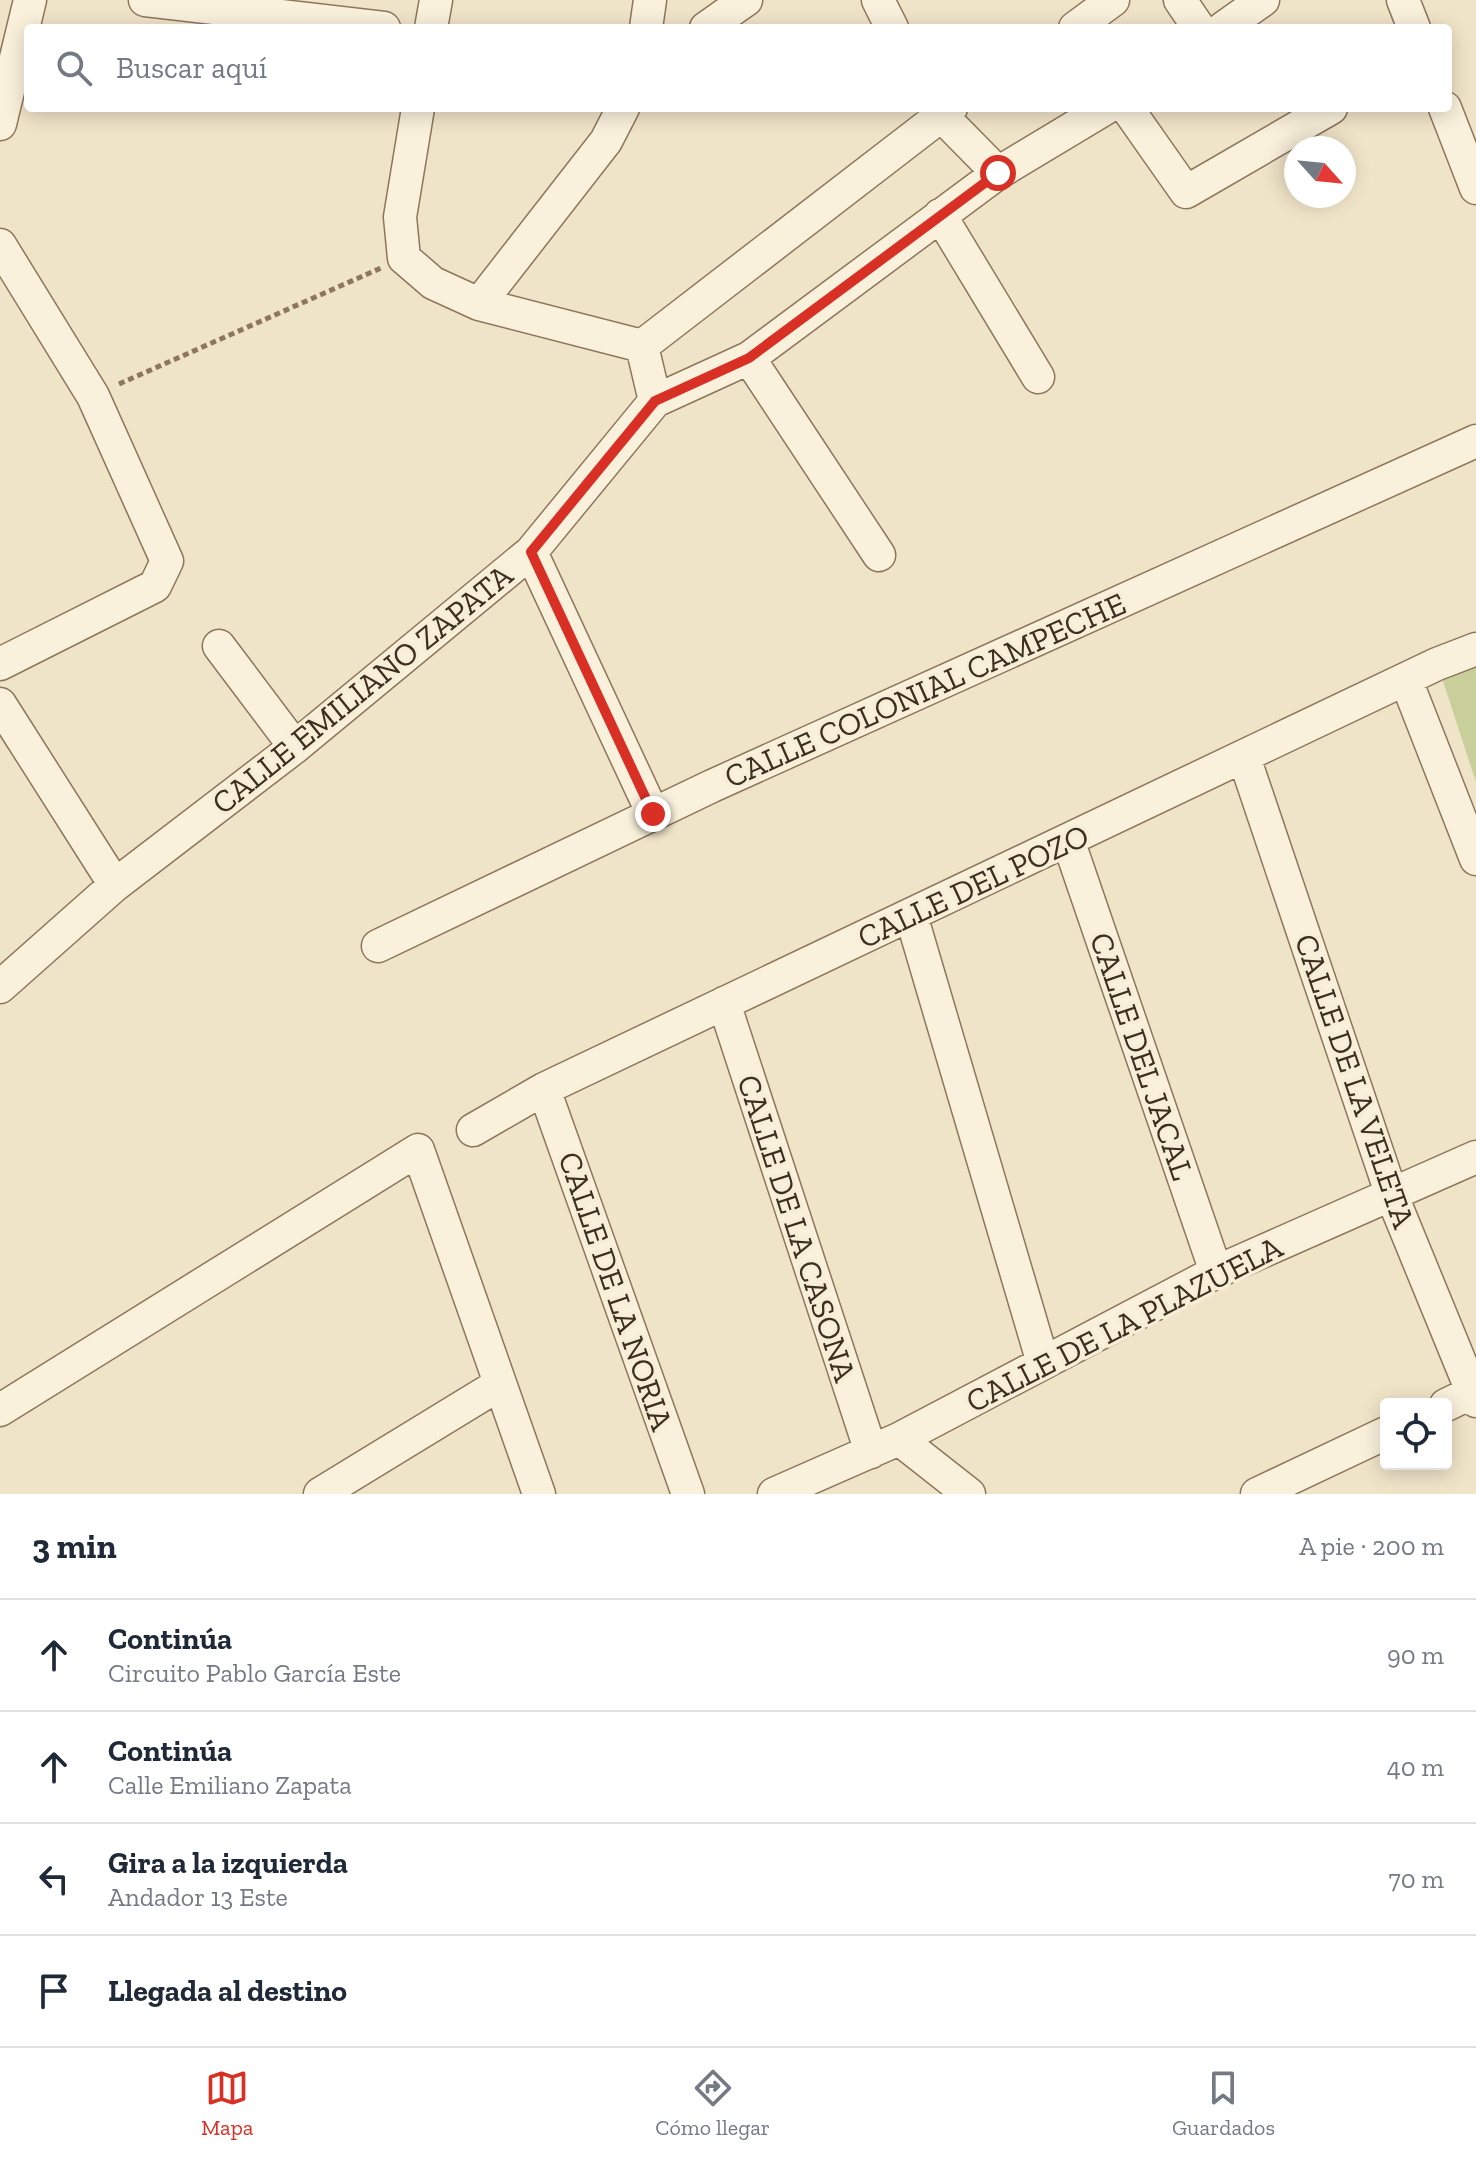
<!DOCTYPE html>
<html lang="es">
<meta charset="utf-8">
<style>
:root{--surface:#fff;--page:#f2f2f3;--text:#1f2937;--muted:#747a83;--line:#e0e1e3;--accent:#d93025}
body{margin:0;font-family:"Zilla Slab",serif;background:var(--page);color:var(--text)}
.controls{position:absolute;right:24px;bottom:24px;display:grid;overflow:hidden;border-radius:8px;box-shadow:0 4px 20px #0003}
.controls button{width:72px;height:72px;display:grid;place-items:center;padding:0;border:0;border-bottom:2px solid var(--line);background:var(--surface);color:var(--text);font:40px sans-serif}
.compass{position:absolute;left:1284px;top:136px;width:72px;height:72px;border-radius:50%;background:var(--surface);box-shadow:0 4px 20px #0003;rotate:117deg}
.stop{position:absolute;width:24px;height:24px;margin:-18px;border:6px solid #d93025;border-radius:50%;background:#fff}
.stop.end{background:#d93025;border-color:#fff;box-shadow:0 2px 8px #0008}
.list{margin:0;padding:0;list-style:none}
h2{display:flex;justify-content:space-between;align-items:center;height:104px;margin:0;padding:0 32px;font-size:34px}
h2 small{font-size:26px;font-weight:400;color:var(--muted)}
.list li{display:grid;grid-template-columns:52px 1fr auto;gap:24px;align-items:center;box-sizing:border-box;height:112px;padding:0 32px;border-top:2px solid var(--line)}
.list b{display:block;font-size:30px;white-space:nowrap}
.list p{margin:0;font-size:26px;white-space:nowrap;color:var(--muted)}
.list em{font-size:26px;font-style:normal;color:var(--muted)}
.icon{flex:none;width:44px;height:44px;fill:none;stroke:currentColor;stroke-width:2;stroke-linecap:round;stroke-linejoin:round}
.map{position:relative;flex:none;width:1476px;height:1494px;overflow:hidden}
.search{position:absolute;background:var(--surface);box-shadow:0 4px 20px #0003;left:24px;right:24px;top:24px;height:88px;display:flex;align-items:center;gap:20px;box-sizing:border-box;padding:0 28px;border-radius:8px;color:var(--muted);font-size:30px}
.sheet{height:552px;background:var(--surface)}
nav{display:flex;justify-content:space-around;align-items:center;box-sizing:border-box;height:112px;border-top:2px solid var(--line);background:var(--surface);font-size:22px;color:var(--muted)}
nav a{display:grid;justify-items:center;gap:4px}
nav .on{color:var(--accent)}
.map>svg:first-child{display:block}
.green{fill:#c9cf9b}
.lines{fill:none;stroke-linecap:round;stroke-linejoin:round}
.minor-casing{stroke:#8d765c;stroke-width:35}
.path{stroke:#8d765c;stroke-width:5;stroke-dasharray:6 4;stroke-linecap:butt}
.minor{stroke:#faf1dc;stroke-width:32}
.route{stroke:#d93025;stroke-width:10}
.labels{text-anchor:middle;stroke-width:7;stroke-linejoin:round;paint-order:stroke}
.street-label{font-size:32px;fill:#3d2e20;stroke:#f7eed8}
</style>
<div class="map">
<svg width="1476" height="1494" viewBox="0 0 1476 1494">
<rect width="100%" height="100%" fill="#f0e4c8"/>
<path class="green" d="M1476,655V782L1439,669Z"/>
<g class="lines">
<defs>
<path id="minor" d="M145,0L384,28
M878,0L892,28
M1180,0L1199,28
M1403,0L1414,28
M431,28L436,0
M646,28L650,0
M706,28L746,0
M1075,28L1113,0
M1223,28L1263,0
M418,108L400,217L404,258L433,283L479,304L642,346
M934,108L998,173
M1127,108L1186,192L1331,108
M1445,108L1476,188
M0,124L30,0
M940,215L1038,377
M0,245L93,396L167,561L155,586L0,664
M479,304L606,141L623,108
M642,346L951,108
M749,358L879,555
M655,401L749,358L998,173L1106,108
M531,552L653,814
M219,646L295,747
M1406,680L1476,859
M0,704L115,885
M1244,757L1392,1196L1476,1401
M1068,840L1216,1272
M911,915L1043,1363
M378,946L712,786L1476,441
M0,987L115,885L295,747L531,552L655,401L642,346
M724,1003L871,1452
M544,1089L688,1494
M473,1130L544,1089L1437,664L1476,649
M1446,1405L1473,1392
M0,1410L418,1150L539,1494
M899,1439L969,1494
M320,1494L500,1384
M774,1494L899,1439L1216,1272L1476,1157
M1257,1494L1386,1433"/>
</defs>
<use href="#minor" class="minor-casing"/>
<path class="path" d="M119,384L381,268"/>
<use href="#minor" class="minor"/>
</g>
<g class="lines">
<path class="route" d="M653,814L531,552L655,401L749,358L998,173"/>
</g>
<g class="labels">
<g class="street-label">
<text transform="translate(362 689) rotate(-39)" y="11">CALLE EMILIANO ZAPATA</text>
<text transform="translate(925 690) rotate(-24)" y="11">CALLE COLONIAL CAMPECHE</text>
<text transform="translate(973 886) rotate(-25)" y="11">CALLE DEL POZO</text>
<text transform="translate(1142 1056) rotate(71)" y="11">CALLE DEL JACAL</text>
<text transform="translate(1355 1081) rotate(71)" y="11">CALLE DE LA VELETA</text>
<text transform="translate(797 1228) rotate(72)" y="11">CALLE DE LA CASONA</text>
<text transform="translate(616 1291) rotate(71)" y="11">CALLE DE LA NORIA</text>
<text transform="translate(1124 1324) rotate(-27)" y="11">CALLE DE LA PLAZUELA</text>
</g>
</g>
</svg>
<div class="controls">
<button><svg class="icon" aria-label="locate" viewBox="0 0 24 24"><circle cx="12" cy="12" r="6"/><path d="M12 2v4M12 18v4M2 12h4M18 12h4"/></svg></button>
</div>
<svg class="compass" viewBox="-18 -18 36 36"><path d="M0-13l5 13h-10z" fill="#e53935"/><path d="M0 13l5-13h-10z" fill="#747a83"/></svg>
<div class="stop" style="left:998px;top:173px"></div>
<div class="stop end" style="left:653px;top:814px"></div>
<div class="search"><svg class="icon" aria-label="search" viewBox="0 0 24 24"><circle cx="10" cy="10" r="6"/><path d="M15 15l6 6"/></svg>Buscar aquí</div>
</div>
<section class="sheet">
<h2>3 min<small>A pie · 200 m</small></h2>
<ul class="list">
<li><svg class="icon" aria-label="ahead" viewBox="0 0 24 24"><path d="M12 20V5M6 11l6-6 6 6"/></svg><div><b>Continúa</b><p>Circuito Pablo García Este</p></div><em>90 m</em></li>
<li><svg class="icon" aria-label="ahead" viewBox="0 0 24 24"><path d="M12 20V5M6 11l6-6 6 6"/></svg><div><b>Continúa</b><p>Calle Emiliano Zapata</p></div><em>40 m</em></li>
<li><svg class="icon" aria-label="left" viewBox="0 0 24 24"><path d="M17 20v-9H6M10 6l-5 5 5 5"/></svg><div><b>Gira a la izquierda</b><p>Andador 13 Este</p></div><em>70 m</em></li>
<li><svg class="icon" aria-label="arrive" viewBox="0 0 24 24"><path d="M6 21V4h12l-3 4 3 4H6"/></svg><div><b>Llegada al destino</b></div></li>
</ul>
</section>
<nav>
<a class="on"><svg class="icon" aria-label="map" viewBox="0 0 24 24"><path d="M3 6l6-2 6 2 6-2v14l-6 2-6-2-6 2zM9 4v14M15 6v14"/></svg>Mapa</a>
<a><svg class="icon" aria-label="directions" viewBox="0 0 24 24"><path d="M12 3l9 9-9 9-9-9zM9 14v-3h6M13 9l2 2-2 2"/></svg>Cómo llegar</a>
<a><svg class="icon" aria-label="saved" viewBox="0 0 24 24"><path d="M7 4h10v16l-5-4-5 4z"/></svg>Guardados</a>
</nav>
